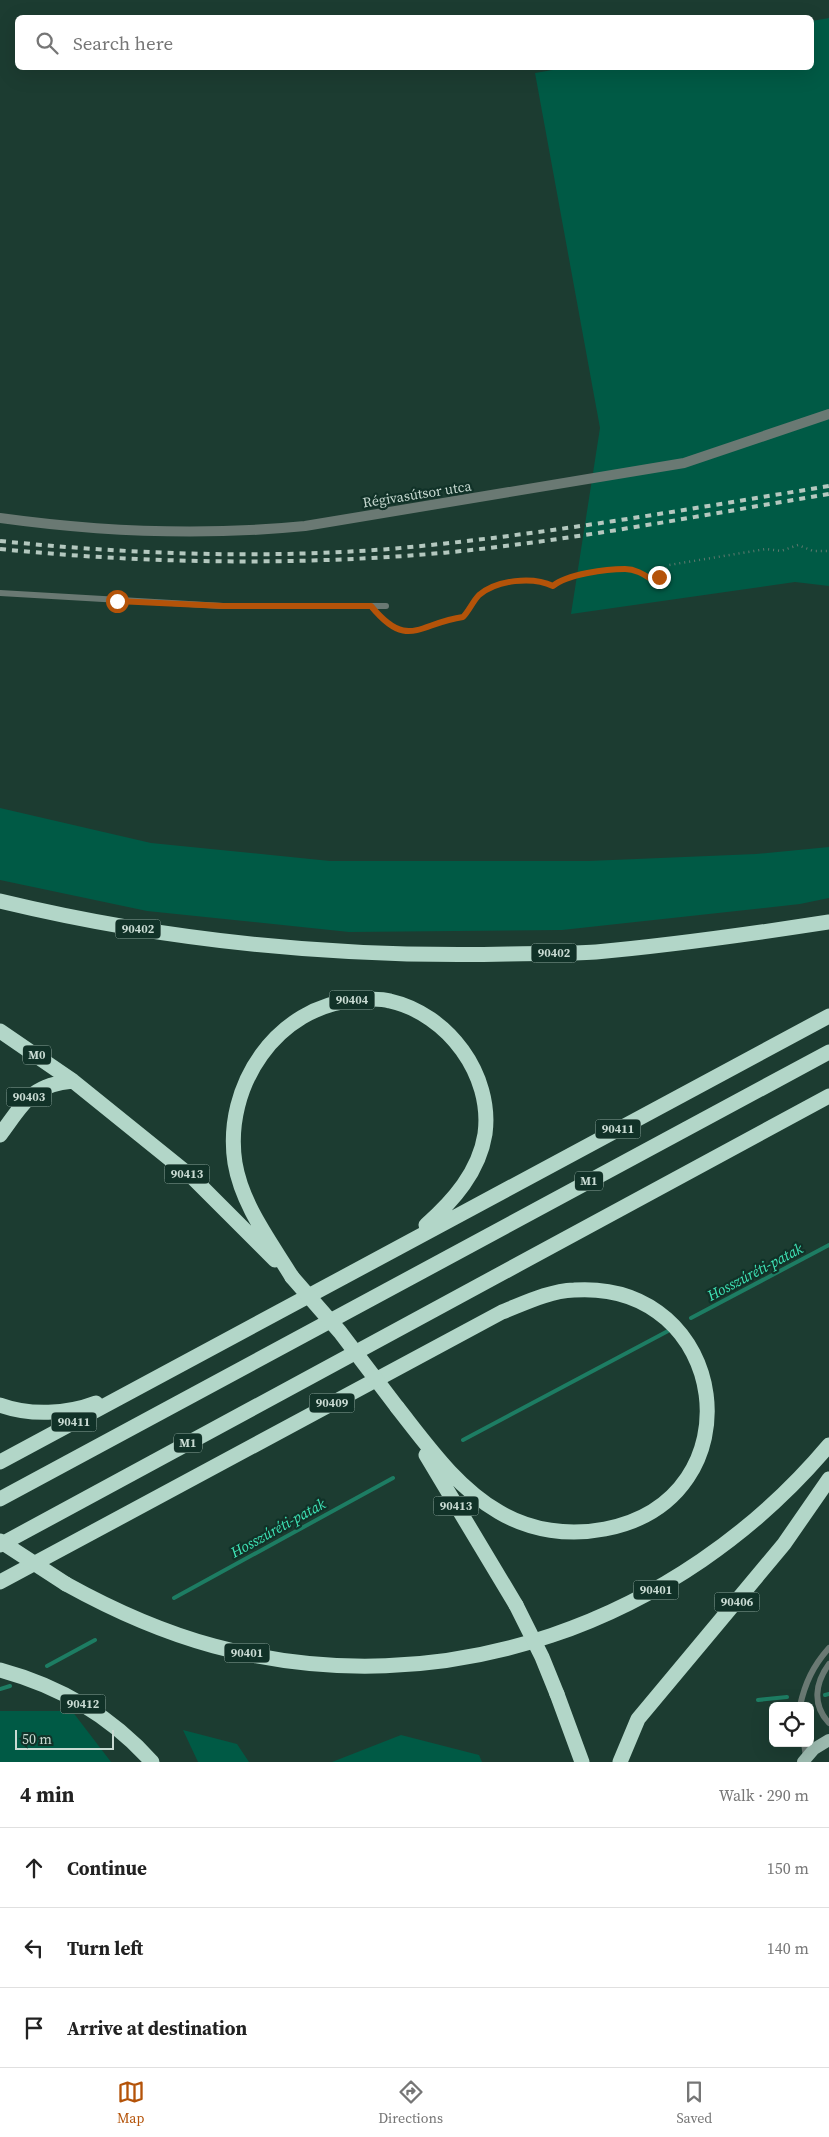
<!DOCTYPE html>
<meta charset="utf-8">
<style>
:root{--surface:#fff;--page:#f6f6f6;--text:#222;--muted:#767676;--line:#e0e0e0;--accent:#b45309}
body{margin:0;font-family:"Source Serif 4",serif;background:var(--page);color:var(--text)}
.controls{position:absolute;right:15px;bottom:15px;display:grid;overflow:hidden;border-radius:8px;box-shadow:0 5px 20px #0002}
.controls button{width:45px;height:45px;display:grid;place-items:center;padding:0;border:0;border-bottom:1px solid var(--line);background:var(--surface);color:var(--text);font:25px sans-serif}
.scale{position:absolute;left:15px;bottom:12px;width:99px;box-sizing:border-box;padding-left:5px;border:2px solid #c8dad2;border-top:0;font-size:14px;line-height:18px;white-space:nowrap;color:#c8dad2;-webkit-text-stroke:4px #113228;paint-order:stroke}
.stop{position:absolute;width:15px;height:15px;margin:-11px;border:4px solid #b45309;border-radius:50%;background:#fff}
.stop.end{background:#b45309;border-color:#fff;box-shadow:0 1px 5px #0008}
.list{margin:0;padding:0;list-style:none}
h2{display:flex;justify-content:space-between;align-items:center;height:65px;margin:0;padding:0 20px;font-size:21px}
h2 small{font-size:16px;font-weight:400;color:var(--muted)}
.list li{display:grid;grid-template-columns:32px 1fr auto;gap:15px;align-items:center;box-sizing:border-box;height:80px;padding:0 20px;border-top:1px solid var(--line)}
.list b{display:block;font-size:19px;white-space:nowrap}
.list em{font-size:16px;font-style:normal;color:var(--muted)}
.icon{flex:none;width:28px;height:28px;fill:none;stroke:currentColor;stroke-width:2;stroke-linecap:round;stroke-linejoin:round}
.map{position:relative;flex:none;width:829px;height:1762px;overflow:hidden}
.search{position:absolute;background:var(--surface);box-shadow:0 5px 20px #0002;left:15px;right:15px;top:15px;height:55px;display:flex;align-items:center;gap:12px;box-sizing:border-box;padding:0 18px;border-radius:8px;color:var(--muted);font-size:19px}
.sheet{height:305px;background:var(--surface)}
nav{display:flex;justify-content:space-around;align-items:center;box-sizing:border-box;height:70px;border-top:1px solid var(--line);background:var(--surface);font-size:14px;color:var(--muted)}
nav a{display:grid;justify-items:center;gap:2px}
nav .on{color:var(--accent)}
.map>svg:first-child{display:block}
.green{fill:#005a45}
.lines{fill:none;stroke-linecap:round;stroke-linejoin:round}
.stream{stroke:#1d7d63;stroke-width:4}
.path{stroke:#5f796f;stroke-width:2.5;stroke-dasharray:1 4;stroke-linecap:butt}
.lane{stroke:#6a7973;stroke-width:6}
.street{stroke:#6a7973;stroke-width:10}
.primary{stroke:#9dbbb0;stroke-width:12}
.highway{stroke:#b2d6c8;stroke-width:15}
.rail{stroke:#b4c8bf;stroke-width:4;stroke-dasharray:6 6;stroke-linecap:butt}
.highway-bridge{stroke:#b2d6c8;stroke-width:15}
.route{stroke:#b45309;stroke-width:6}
.labels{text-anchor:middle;stroke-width:4.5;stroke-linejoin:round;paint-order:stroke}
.shield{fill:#113228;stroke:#91a89f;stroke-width:1}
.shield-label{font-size:12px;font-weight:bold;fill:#c8dad2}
.street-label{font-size:14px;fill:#c8dad2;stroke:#113228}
.water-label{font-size:15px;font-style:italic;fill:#3fe6b8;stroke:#113228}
</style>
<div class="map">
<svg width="829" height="1762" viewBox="0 0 829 1762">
<rect width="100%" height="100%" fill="#1c3c31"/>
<path class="green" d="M829,18V586L795,582L571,614L600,428L535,73L564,68H812V21Z
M0,808L151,843L330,861H588L756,854L829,847V898L800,904L562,930L349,932L147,911L0,880Z
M0,1711H72L111,1762H0Z
M183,1730L237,1744L249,1762H198Z
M401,1735L479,1755L482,1762H332Z"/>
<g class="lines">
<path class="stream" d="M691,1318L829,1245
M463,1440L668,1331
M174,1598L393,1478
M47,1666L95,1640
M0,1689L10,1686
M825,1695L829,1694
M758,1700L787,1697"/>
<path class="path" d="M378,615C405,648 431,622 463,617C469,611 473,601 479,595C497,580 531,576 553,586C567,574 607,569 625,569C635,569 643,574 651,579L659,577L669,565L766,549L781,551L798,545L813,551H829"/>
<path class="lane" d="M0,593L223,606H386
M829,1664C815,1683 812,1705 829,1723
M800,1706C805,1683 813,1666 829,1648
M804,1743L806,1757"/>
<path class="street" d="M0,518C101,532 204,536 305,526L684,463L829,414"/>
<path class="primary" d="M803,1762L814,1749L829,1740"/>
<path class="highway" d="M0,901C166,941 337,958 508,954C537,953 567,954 596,952C674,945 751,934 829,922
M0,1031L73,1081L192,1177L275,1260
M0,1135C24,1103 30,1085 73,1081
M292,1277C270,1241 242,1205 235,1163C223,1086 277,1006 356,1000C367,999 380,998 390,1001C448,1014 493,1075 485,1134C479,1172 453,1201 426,1225
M0,1405C30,1416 67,1414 96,1403
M426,1455L516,1605
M0,1462L829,1016
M0,1499L829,1052
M0,1545L829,1096
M0,1582L502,1312C525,1303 549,1291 574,1290C730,1280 760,1499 605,1529C569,1536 531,1531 499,1512C456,1487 427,1445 397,1407
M66,1584C113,1610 162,1632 214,1646C443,1708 679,1623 829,1445
M0,1670C59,1686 111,1716 152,1762
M557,1694L582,1762
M620,1762L638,1719L784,1544L829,1479"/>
<path class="rail" d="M0,541C129,554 259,559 389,549C537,536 683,510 829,486
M0,549C130,562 259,565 389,557C537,548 683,518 829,494"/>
<path class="highway-bridge" d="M292,1277L340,1332L397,1407
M0,1541L66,1584
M516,1605L542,1657L557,1694"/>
</g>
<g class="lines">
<path class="route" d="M117,601L223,606H371C408,651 419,623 463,617C469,611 473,601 479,595C497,580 532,576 553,586C567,574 607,569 625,569C635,569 643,574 651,579L659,577"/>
</g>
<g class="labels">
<g class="shield">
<rect x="115.5" y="919.5" width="45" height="19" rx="4"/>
<rect x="531.5" y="943.5" width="45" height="19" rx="4"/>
<rect x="329.5" y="990.5" width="45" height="19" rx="4"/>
<rect x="23" y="1045.5" width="28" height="19" rx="4"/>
<rect x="6.5" y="1087.5" width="45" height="19" rx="4"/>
<rect x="595.5" y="1119.5" width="45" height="19" rx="4"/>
<rect x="164.5" y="1164.5" width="45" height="19" rx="4"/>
<rect x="575" y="1171.5" width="28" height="19" rx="4"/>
<rect x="309.5" y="1393.5" width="45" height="19" rx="4"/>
<rect x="51.5" y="1412.5" width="45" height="19" rx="4"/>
<rect x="174" y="1433.5" width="28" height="19" rx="4"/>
<rect x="433.5" y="1496.5" width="45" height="19" rx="4"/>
<rect x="633.5" y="1580.5" width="45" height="19" rx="4"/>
<rect x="714.5" y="1592.5" width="45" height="19" rx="4"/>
<rect x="224.5" y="1643.5" width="45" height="19" rx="4"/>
<rect x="60.5" y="1694.5" width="45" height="19" rx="4"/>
</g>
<g class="shield-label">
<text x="138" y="933">90402</text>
<text x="554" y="957">90402</text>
<text x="352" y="1004">90404</text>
<text x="37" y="1059">M0</text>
<text x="29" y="1101">90403</text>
<text x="618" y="1133">90411</text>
<text x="187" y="1178">90413</text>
<text x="589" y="1185">M1</text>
<text x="332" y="1407">90409</text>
<text x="74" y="1426">90411</text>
<text x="188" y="1447">M1</text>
<text x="456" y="1510">90413</text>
<text x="656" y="1594">90401</text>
<text x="737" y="1606">90406</text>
<text x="247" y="1657">90401</text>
<text x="83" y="1708">90412</text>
</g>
<g class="street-label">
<text transform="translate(417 494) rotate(-9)" y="5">Régivasútsor utca</text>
</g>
<g class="water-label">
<text transform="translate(755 1272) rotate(-28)" y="5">Hosszúréti-patak</text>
<text transform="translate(278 1528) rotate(-29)" y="5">Hosszúréti-patak</text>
</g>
</g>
</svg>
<div class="controls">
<button><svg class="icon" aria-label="locate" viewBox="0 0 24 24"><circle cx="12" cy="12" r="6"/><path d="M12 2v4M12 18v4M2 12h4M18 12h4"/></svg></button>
</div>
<div class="scale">50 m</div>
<div class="stop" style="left:117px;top:601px"></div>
<div class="stop end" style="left:659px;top:577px"></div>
<div class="search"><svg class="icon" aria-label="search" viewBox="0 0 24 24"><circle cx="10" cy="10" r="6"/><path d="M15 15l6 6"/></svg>Search here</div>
</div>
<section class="sheet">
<h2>4 min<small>Walk · 290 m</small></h2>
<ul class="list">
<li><svg class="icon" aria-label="ahead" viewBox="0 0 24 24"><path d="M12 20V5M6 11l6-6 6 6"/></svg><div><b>Continue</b></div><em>150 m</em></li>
<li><svg class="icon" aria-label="left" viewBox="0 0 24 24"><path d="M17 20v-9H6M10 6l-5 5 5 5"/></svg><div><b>Turn left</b></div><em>140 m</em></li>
<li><svg class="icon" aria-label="arrive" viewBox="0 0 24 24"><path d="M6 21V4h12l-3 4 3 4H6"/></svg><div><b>Arrive at destination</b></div></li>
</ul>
</section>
<nav>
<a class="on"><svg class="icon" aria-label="map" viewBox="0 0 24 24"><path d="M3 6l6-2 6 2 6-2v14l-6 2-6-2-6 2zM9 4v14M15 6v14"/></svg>Map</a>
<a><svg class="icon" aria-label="directions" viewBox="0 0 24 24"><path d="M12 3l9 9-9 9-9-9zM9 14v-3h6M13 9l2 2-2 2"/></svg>Directions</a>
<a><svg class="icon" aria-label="saved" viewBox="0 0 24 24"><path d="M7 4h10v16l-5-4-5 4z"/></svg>Saved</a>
</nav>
